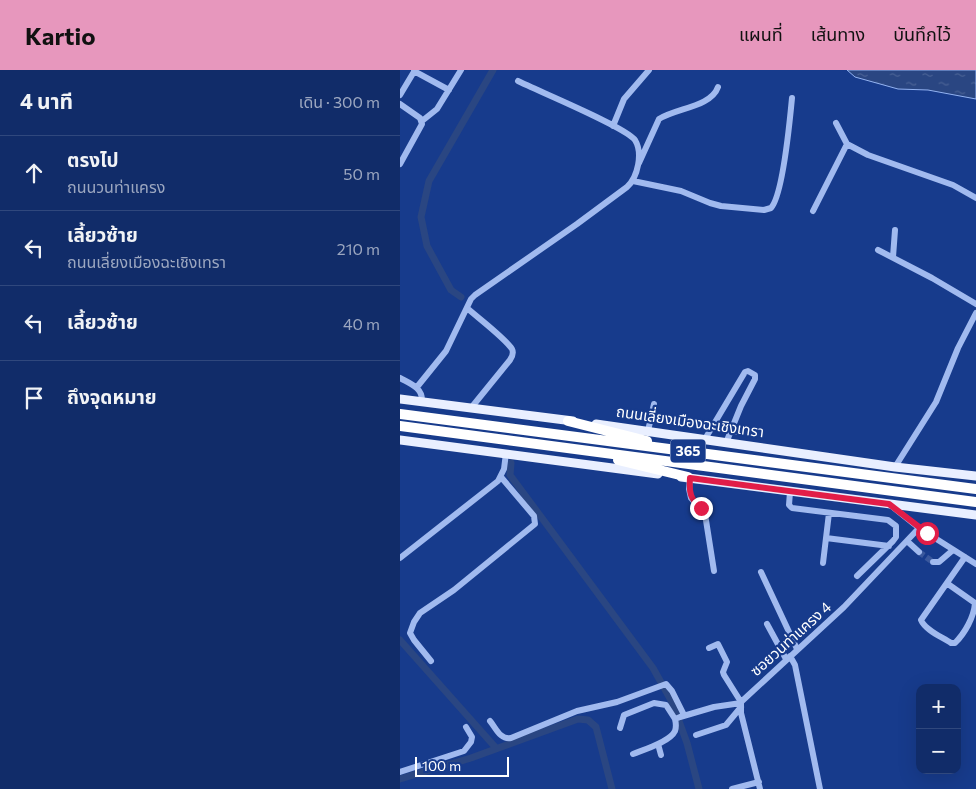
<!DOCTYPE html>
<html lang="th">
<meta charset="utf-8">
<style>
:root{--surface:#112c69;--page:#1a346f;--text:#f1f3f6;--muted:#9ca7c0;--line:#30487d;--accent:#e797bd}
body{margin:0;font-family:Commissioner,"Noto Sans Thai",sans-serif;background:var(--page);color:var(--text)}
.controls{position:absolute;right:15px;bottom:15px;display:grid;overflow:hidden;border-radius:10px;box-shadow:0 5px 20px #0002}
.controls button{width:45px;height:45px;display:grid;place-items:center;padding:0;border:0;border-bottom:1px solid var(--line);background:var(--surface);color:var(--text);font:25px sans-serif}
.scale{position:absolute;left:15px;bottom:12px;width:94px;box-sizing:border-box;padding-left:5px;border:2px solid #fff;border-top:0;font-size:14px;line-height:18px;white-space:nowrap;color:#fff;-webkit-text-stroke:4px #173b8c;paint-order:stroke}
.stop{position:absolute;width:15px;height:15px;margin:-11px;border:4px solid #e11d48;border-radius:50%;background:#fff}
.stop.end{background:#e11d48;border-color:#fff;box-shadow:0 1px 5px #0008}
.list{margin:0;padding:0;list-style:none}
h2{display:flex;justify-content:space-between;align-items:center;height:65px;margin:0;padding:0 20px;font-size:21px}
h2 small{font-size:16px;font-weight:400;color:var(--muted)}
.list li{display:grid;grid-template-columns:32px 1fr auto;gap:15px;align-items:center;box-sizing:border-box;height:75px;padding:0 20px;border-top:1px solid var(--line)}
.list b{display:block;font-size:19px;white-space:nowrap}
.list p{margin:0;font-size:16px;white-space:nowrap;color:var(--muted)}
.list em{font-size:16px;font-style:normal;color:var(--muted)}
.icon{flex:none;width:28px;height:28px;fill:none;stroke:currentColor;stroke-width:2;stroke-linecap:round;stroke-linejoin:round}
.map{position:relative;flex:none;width:576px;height:719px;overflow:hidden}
header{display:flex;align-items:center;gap:30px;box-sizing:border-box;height:70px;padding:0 25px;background:var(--accent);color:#111}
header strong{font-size:24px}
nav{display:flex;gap:28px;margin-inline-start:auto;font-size:18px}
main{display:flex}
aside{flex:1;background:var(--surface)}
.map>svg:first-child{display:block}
.water{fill:url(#water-ripples);stroke:#93b3f2}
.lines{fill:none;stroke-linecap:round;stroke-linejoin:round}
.canal{stroke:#2a4682;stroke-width:7}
.minor-tunnel{stroke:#3a589d;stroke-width:6;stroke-dasharray:6 3;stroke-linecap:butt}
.minor{stroke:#a1baef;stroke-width:6}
.major{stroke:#e9efff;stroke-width:9}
.highway{stroke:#fff;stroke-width:10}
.route{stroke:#e11d48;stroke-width:6}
.labels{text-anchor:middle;stroke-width:4.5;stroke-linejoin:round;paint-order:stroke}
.shield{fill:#173b8c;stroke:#b9c4dc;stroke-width:1}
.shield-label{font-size:14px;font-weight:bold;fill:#fff}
.street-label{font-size:15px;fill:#fff;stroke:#173b8c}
</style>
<header>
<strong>Kartio</strong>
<nav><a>แผนที่</a><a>เส้นทาง</a><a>บันทึกไว้</a></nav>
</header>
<main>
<aside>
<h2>4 นาที<small>เดิน · 300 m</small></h2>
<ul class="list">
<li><svg class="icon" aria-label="ahead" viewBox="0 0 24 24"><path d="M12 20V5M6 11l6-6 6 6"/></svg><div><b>ตรงไป</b><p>ถนนวนท่าแครง</p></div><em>50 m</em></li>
<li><svg class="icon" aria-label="left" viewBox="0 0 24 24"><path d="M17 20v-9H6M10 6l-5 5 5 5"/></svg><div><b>เลี้ยวซ้าย</b><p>ถนนเลี่ยงเมืองฉะเชิงเทรา</p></div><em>210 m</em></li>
<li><svg class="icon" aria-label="left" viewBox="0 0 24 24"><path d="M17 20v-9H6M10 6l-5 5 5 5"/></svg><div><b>เลี้ยวซ้าย</b></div><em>40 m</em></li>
<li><svg class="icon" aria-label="arrive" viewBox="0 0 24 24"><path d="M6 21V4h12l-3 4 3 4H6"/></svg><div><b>ถึงจุดหมาย</b></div></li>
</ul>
</aside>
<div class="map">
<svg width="576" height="719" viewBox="0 0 576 719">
<defs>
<pattern id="water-ripples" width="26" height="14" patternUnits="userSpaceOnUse" patternTransform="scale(1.25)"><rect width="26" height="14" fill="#2a4682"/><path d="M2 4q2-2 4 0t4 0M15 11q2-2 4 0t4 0" fill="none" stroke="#4a6295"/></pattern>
</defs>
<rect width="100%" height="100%" fill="#173b8c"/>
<path class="water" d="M447,0H576V29L528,20L498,19L455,7Z"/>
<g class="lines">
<path class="canal" d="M61,227L51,220L27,176L21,147L29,111L93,0
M111,393L110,405L253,598L272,632L287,673L299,719
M0,570L96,678
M0,709L71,688L178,649L188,650L196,657L212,719"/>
<path class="minor-tunnel" d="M519,482L533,492"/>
<path class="minor" d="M14,1L49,20
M0,25L15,0
M0,34L20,48L22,54L0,94
M22,51L37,39L61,0
M436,53L447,74L468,85L553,115L576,128
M213,56L224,29L249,0
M239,93L259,49C276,38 311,37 318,17
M233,111L281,121L310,133L321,136L364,140L371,138C383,125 390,49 392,28
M413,141L447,74
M478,180L532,208L576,234
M493,187L495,160
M67,238C77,247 105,268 112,279C114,283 112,287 110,290L71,338
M0,308C11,314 23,318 22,332
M17,317L46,281L71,229L75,225L177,154L227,117C238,107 243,83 235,70C226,57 138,21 118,11
M313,356L343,363
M248,361L254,334
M305,369L345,302L348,301L355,305V309L341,336L326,373
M495,397L536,332L558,278L576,243
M290,408L289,419L291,428L305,444L314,501
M390,422L389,435L392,438L488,450L496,456V467L493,471L457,506
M489,434L519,458L576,494
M426,468L489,476
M507,471L519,482
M0,488L98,411L104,399L106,383
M533,492H539L553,480
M423,493L429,443
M361,502L397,579
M548,514L575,533C574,547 565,563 555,573H551C542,567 525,560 521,550L565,487
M367,554L386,589
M309,578L318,574L327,592L323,602L324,605L341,632
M390,586L395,595L420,719
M31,591L14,570L10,563L14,552L20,543L54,520L135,454L134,446L101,407
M90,651C96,658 100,670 111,668L177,641L217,632L266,614L272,621L284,645
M220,658L224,645L254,633L266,635L275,649
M296,665L326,655L341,637
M258,674L261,685
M233,684C243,680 270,672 275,661C276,658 276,653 275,649L280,647L314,637L341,633
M0,702L64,681L71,672L72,667L66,657
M332,719L359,712
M360,719L341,643V632L444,537L519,458"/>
<path class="major" d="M0,329L173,351
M196,354L495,397L576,406
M0,370L258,404
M281,407L576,445"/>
<path class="highway" d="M0,344L576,419
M168,351L247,371
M0,356L576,432
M218,390L288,407"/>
</g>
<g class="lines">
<path class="route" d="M301,438C290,429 289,422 290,408L489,434L527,463"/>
</g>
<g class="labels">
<rect class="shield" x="270.5" y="369.5" width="35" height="23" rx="4"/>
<g class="shield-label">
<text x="288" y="386">365</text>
</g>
<g class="street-label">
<text transform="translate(290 352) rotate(8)" y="5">ถนนเลี่ยงเมืองฉะเชิงเทรา</text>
<text transform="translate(391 569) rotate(-42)" y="5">ซอยวนท่าแครง 4</text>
</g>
</g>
</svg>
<div class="controls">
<button>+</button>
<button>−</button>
</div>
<div class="scale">100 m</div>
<div class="stop" style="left:527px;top:463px"></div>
<div class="stop end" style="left:301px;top:438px"></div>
</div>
</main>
